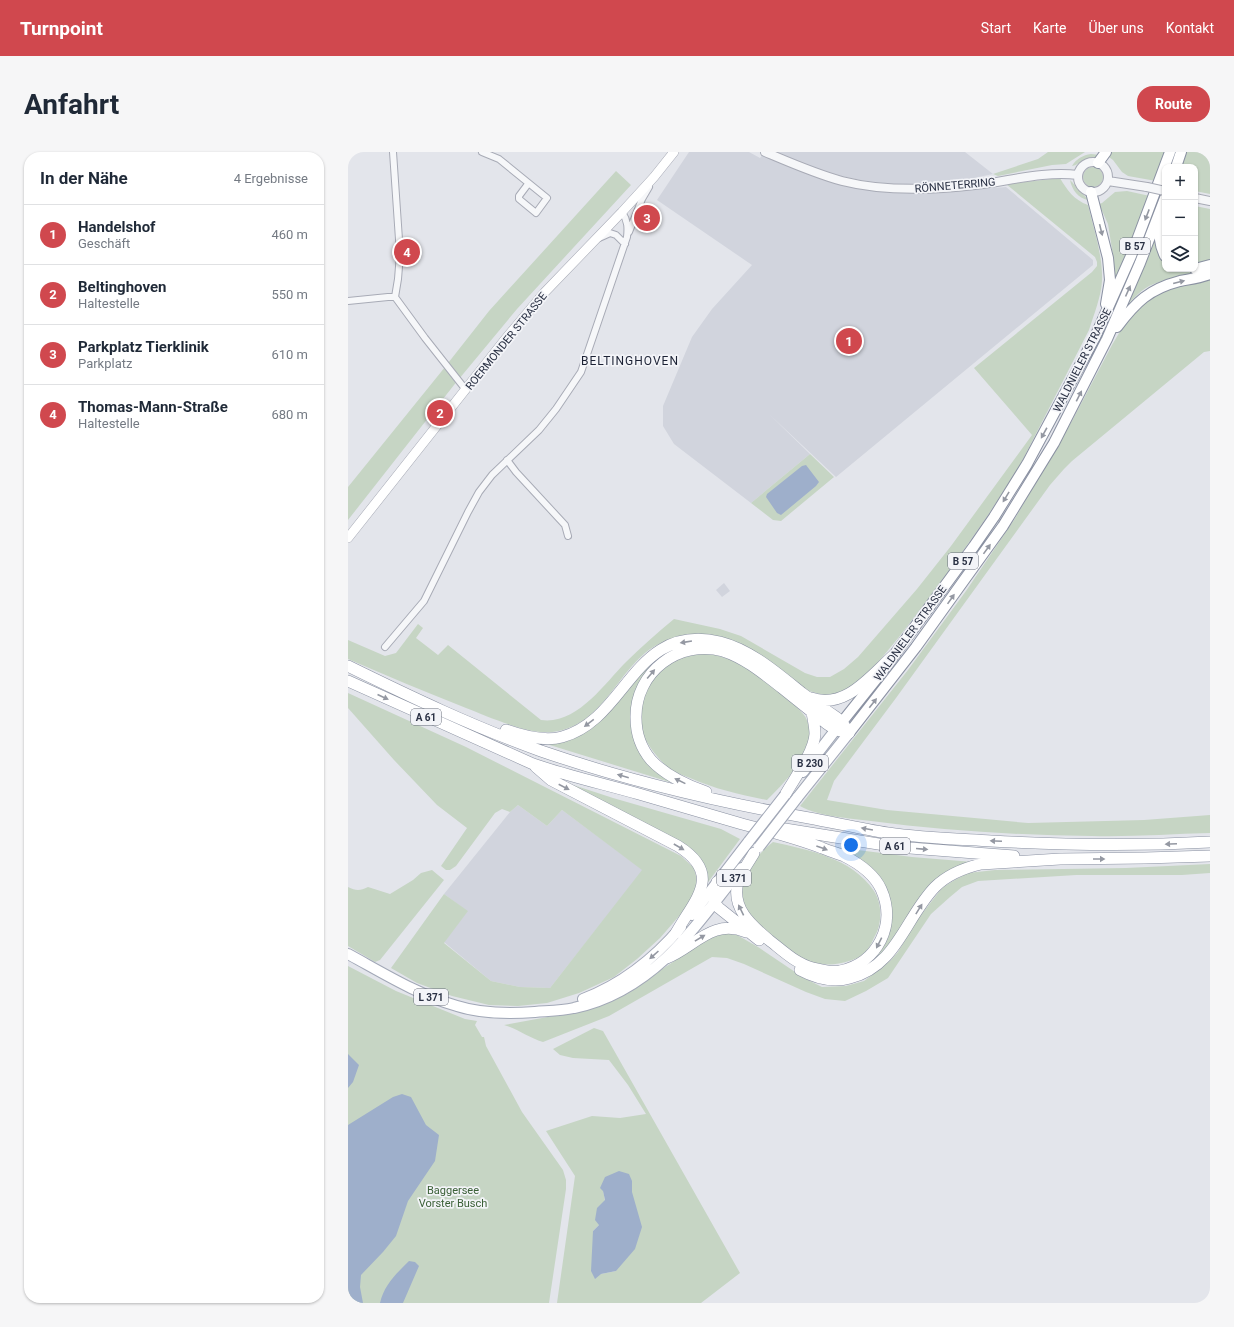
<!DOCTYPE html>
<html lang="de">
<meta charset="utf-8">
<style>
:root{--surface:#fff;--page:#f6f6f7;--text:#1f2937;--muted:#747a83;--line:#e0e1e3;--accent:#d0484e}
body{margin:0;font-family:Roboto,sans-serif;background:var(--page);color:var(--text)}
.controls{position:absolute;right:12px;top:12px;display:grid;overflow:hidden;border-radius:8px;box-shadow:0 1px 3px #0004}
.controls button{width:36px;height:36px;display:grid;place-items:center;padding:0;border:0;border-bottom:1px solid var(--line);background:var(--surface);color:var(--text);font:20px sans-serif}
.you{position:absolute;left:503px;top:693px;width:14px;height:14px;margin:-10px;border:3px solid #fff;border-radius:50%;background:#1a73e8;box-shadow:0 0 0 6px #1a73e833}
.badge{display:grid;place-items:center;width:26px;height:26px;border-radius:50%;background:var(--accent);color:#fff;font-size:13px;font-weight:700}
.pin{position:absolute;translate:-50% -50%;border:2px solid #fff;box-shadow:0 1px 4px #0006}
.list{margin:0;padding:0;list-style:none}
h2{display:flex;justify-content:space-between;align-items:center;height:52px;margin:0;padding:0 16px;font-size:17px}
h2 small{font-size:13px;font-weight:400;color:var(--muted)}
.list li{display:grid;grid-template-columns:26px 1fr auto;gap:12px;align-items:center;box-sizing:border-box;height:60px;padding:0 16px;border-top:1px solid var(--line)}
.list b{display:block;font-size:15px;white-space:nowrap}
.list p{margin:0;font-size:13px;white-space:nowrap;color:var(--muted)}
.list em{font-size:13px;font-style:normal;color:var(--muted)}
.icon{flex:none;width:22px;height:22px;fill:none;stroke:currentColor;stroke-width:2;stroke-linecap:round;stroke-linejoin:round}
.map{position:relative;flex:none;width:862px;height:1151px;overflow:hidden;border-radius:16px}
header{display:flex;align-items:center;gap:24px;box-sizing:border-box;height:56px;padding:0 20px;background:var(--accent);color:#fff}
header strong{font-size:19px}
nav{display:flex;gap:22px;margin-inline-start:auto;font-size:14px}
.intro{display:flex;align-items:center;justify-content:space-between;box-sizing:border-box;height:96px;padding:0 24px}
h1{margin:0;font-size:28px}
.button{padding:10px 18px;border-radius:16px;background:var(--accent);color:#fff;font-size:14px;font-weight:700}
main{display:flex;gap:24px;padding:0 24px}
aside{flex:1;background:var(--surface);border-radius:16px;box-shadow:0 1px 3px #0004}
.map>svg:first-child{display:block}
.built{fill:#d1d4dd}
.green{fill:#c6d5c4;fill-rule:evenodd}
.water{fill:#9eafcb}
.lines{fill:none;stroke-linecap:round;stroke-linejoin:round}
.minor-casing{stroke:#a8abb6;stroke-width:8}
.tertiary-casing{stroke:#a8abb6;stroke-width:10}
.secondary-casing{stroke:#a8abb6;stroke-width:10}
.primary-casing{stroke:#a2a8b7;stroke-width:12}
.trunk-casing{stroke:#8a91a2;stroke-width:12}
.motorway-casing{stroke:#8a91a2;stroke-width:12}
.minor{stroke:#f6f7f9;stroke-width:6}
.tertiary{stroke:#f6f7f9;stroke-width:8}
.secondary{stroke:#fff;stroke-width:9}
.primary{stroke:#fff;stroke-width:10}
.trunk{stroke:#fff;stroke-width:10}
.motorway{stroke:#fff;stroke-width:11}
.tertiary-bridge-casing{stroke:#a8abb6;stroke-width:10;stroke-linecap:butt}
.primary-bridge-casing{stroke:#a2a8b7;stroke-width:12;stroke-linecap:butt}
.tertiary-bridge{stroke:#f6f7f9;stroke-width:8}
.primary-bridge{stroke:#fff;stroke-width:10}
.oneway{fill:#9498a2}
.labels{text-anchor:middle;stroke-width:3.5;stroke-linejoin:round;paint-order:stroke}
.shield{fill:#f3f4f8;stroke:#666c7a;stroke-width:1}
.shield-label{font-size:10px;font-weight:bold;fill:#2a3144}
.street-label{font-size:11px;fill:#2a3144;stroke:#f3f4f8}
.park-label{font-size:11px;fill:#3b6037;stroke:#f3f4f8}
.neighbourhood-label{font-size:12px;letter-spacing:1px;fill:#1c2235;stroke:#f3f4f8}
</style>
<header>
<strong>Turnpoint</strong>
<nav><a>Start</a><a>Karte</a><a>Über uns</a><a>Kontakt</a></nav>
</header>
<div class="intro"><h1>Anfahrt</h1><a class="button">Route</a></div>
<main>
<aside>
<h2>In der Nähe<small>4 Ergebnisse</small></h2>
<ul class="list">
<li><span class="badge">1</span><div><b>Handelshof</b><p>Geschäft</p></div><em>460 m</em></li>
<li><span class="badge">2</span><div><b>Beltinghoven</b><p>Haltestelle</p></div><em>550 m</em></li>
<li><span class="badge">3</span><div><b>Parkplatz Tierklinik</b><p>Parkplatz</p></div><em>610 m</em></li>
<li><span class="badge">4</span><div><b>Thomas-Mann-Straße</b><p>Haltestelle</p></div><em>680 m</em></li>
</ul>
</aside>
<div class="map">
<svg width="862" height="1151" viewBox="0 0 862 1151">
<rect width="100%" height="100%" fill="#e3e5eb"/>
<path class="built" d="M341,0H401L412,6L417,0H617L645,22L611,29L552,33L512,28L480,21L539,39L584,41L658,35L745,108V113L488,325L421,262L462,302L403,351L326,292L315,274V254L344,185L364,157L404,113L309,48Z
M376,431L382,439L374,445L368,438Z
M170,653L199,674L214,658L295,718L202,836L172,835L143,829L96,790L119,759L96,742L162,660Z"/>
<path class="green" d="M700,0H737L718,12L704,13L650,24L645,22L690,7Z
M754,0H818L808,29L780,24L774,20L765,8Z
M838,0H862V42L847,39V15H833Z
M743,2L752,3C748,6 744,5 739,7C734,8 730,13 724,14C728,7 735,3 743,2Z
M735 25a10 10 0 1 1 20 0a10 10 0 1 1-20 0Z
M268,19L283,33L169,157L106,233L0,368V335L93,220L141,159Z
M712,26C719,38 726,48 740,53C746,78 755,104 754,129C753,145 746,162 741,178L670,317L638,366L594,429L551,485L532,508L509,531L492,541L479,544L461,539L446,529L428,515L321,488C317,490 312,491 307,494C279,510 263,549 236,568C224,576 210,581 196,580C174,580 139,564 118,556C78,540 39,524 0,507V488L37,504L48,501L70,472L75,476L68,486L90,503L100,493L193,568C229,573 256,532 278,510C293,495 309,481 326,467L372,477L393,484L457,521L469,525H482L496,517L510,505L569,437L603,394L684,283L626,216L744,120L749,114V110L747,105L658,32Z
M722,28C726,31 727,35 731,38C734,42 738,44 740,48C730,46 724,38 722,28Z
M779,39L802,44L763,140L766,110L760,72L751,52L754,51L767,40Z
M847,54L862,57V109L847,114Z
M807,84L817,106V117H832L848,120L849,122C834,125 819,126 806,132C794,136 784,148 775,158Z
M862,128V199L856,200L724,309L716,317L702,333L548,546L486,629L479,648L539,658L680,671L796,668L862,663V681C823,682 783,685 744,684C670,683 596,679 523,669C501,666 472,665 452,654L560,518L618,439L666,368L724,269L764,193L777,171L791,154L805,143L831,134Z
M462,302L486,325L433,369L425,368L403,351Z
M327,496L334,497L291,534L286,586L328,632L192,590L219,586L298,514Z
M358,501C371,504 383,507 395,513C408,519 452,555 458,566C460,571 463,578 463,584C463,588 460,591 459,595C450,617 435,632 419,648C393,643 367,637 342,626C337,624 331,622 325,619C312,611 293,586 291,570C290,556 300,530 310,520C324,508 340,503 358,501Z
M0,541L118,595L333,704L346,716L350,732L339,755L312,786L289,807L266,825L231,841L199,851L170,854L141,853L104,844L69,831L43,816L96,742L120,759L96,791L143,829L172,835L202,836L294,718L214,658L199,674L170,653L162,660L154,657L147,661L108,714L102,718H98L93,714L119,676L89,653L46,608L0,556Z
M207,627L265,646L373,677L392,687L358,733L351,708Z
M425,690C461,698 504,706 526,739C534,751 534,770 528,782C525,787 523,794 519,798C515,804 508,807 501,809C483,815 466,813 449,804C442,800 436,794 430,789C419,781 409,773 401,763C382,738 405,705 425,690Z
M479,694L564,705L625,710L608,716L549,786L521,815L473,822L526,805L538,740Z
M862,712V721L834,723H728L630,729L614,735L602,745L583,762L540,826L518,839L497,849L477,847L458,840L396,812L379,806L364,805L261,864L195,890C181,886 170,877 156,873L232,859L271,845L362,786L374,781L389,783L410,795L456,826L474,835L498,834L516,829L542,809L550,800L569,768L594,736L605,729L620,721L647,718L778,716Z
M84,718L96,728L32,808L27,810L0,794V735C8,739 12,739 20,735L42,742L65,728L73,721Z
M0,814L48,839L117,867L129,869L127,873L134,885H136L138,894L174,960L215,1018L218,1028V1037L201,1151H0Z
M246,876L255,879L392,1121L353,1151H209L227,1024L198,979L244,964L272,966L298,962L280,933L261,908L225,906L212,903L205,897ZM284,1029V1040L268,1119L253,1122L245,1079L251,1073L257,1049L255,1038Z"/>
<path class="water" d="M458,313L471,330L468,334L433,363L429,361L418,345L419,342L454,314Z
M0,902L11,913L5,930L0,936Z
M54,942L63,945L78,973L91,983L87,1009L60,1049L48,1084L35,1100L13,1123L12,1135L15,1151H0V973L45,945Z
M271,1019L281,1022L284,1029V1040L294,1075L287,1097L268,1119L253,1122L247,1127L243,1119L245,1079L251,1073L247,1068L249,1056L257,1048L255,1039L252,1036L257,1025Z
M61,1109L67,1110L71,1114L55,1151H32C36,1133 48,1122 61,1109Z"/>
<g class="lines">
<defs>
<path id="minor" d="M45,0L52,102L50,127L47,145
M134,0L151,7L199,46L188,61L171,47V44L180,32
M281,80L294,47L301,35
M251,86L262,81L268,83L277,92
M0,149L40,145H47L77,186L118,238
M159,308L168,320L217,373L220,384
M37,495L76,449L120,360L131,340L144,323L191,278L208,257L233,220L279,85C280,76 280,69 274,60"/>
<path id="tertiary" d="M417,0C443,11 468,22 494,29C537,40 584,38 627,33C662,29 695,19 730,23
M730 25a15 15 0 1 1 30 0a15 15 0 1 1-30 0Z
M760,29L799,35
M847,46L862,49"/>
<path id="secondary" d="M0,386L155,190L196,141L274,60L306,25L326,0"/>
<path id="primary" d="M455,620L492,572
M449,646L501,581
M344,763L401,689
M0,802C35,821 70,843 109,854C134,862 161,862 187,860C199,859 213,859 226,856C260,849 292,830 318,806C345,781 370,745 394,716
M235,847C274,832 306,807 333,775"/>
<path id="trunk" d="M750,11L758,0
M828,15L833,0
M743,40L760,106L762,128L758,152
M812,69C811,82 811,92 817,104
M847,117L862,113
M769,175C788,150 801,137 832,129C842,127 852,126 862,122
M494,570L530,525L626,394L646,365L679,312L747,185L783,104L822,0
M501,581L568,495L655,374L706,291L759,187L792,111L817,46"/>
<path id="motorway" d="M0,514C63,545 126,575 193,599C280,629 370,650 461,666C488,671 514,677 540,681C574,686 609,687 643,689C716,693 789,694 862,690
M0,529L185,612C220,624 256,632 291,642C325,652 360,662 394,672C421,679 448,686 474,696C481,699 489,701 496,704C510,711 526,722 533,737C549,772 530,811 492,819C484,821 473,818 465,816C448,812 434,798 421,788C403,773 383,756 390,730C393,720 401,710 406,701
M463,546C498,558 523,523 546,503
M158,578C175,584 196,590 214,585C280,567 285,470 372,490C403,498 429,521 454,541C465,549 476,557 488,565L494,570L501,581
M188,615L203,628L330,694C376,723 346,748 328,781
M358,640C338,633 317,623 303,608C293,596 288,581 288,566C287,520 331,487 375,499C397,506 416,522 434,536C449,548 464,560 479,572L488,578L501,581
M437,643C446,627 466,600 467,582C467,575 465,567 464,560
M437,677L549,695L666,704
M369,730L366,751L371,756L411,788
M319,806C346,795 365,766 398,780
M452,818C467,826 485,831 502,826C549,814 557,766 587,735C600,722 616,716 633,712L712,707L797,706L862,704"/>
</defs>
<use href="#minor" class="minor-casing"/>
<use href="#tertiary" class="tertiary-casing"/>
<use href="#secondary" class="secondary-casing"/>
<use href="#primary" class="primary-casing"/>
<use href="#trunk" class="trunk-casing"/>
<use href="#motorway" class="motorway-casing"/>
<use href="#minor" class="minor"/>
<use href="#tertiary" class="tertiary"/>
<use href="#secondary" class="secondary"/>
<use href="#primary" class="primary"/>
<use href="#trunk" class="trunk"/>
<use href="#motorway" class="motorway"/>
<defs>
<path id="tertiary-bridge" d="M799,35L817,39"/>
<path id="primary-bridge" d="M401,689L437,643
M411,695L449,646"/>
</defs>
<use href="#tertiary-bridge" class="tertiary-bridge-casing"/>
<use href="#primary-bridge" class="primary-bridge-casing"/>
<use href="#tertiary-bridge" class="tertiary-bridge"/>
<use href="#primary-bridge" class="primary-bridge"/>
</g>
<defs><path id="oneway-solid" d="M-6-.8H1V-3.2L6.5 0L1 3.2V.8H-6Z"/></defs>
<g class="oneway">
<use href="#oneway-solid" transform="translate(799 63) rotate(111)"/>
<use href="#oneway-solid" transform="translate(753 78) rotate(76)"/>
<use href="#oneway-solid" transform="translate(831 130) rotate(-14)"/>
<use href="#oneway-solid" transform="translate(780 139) rotate(-66)"/>
<use href="#oneway-solid" transform="translate(731 244) rotate(-63)"/>
<use href="#oneway-solid" transform="translate(696 281) rotate(119)"/>
<use href="#oneway-solid" transform="translate(658 345) rotate(121)"/>
<use href="#oneway-solid" transform="translate(639 397) rotate(-54)"/>
<use href="#oneway-solid" transform="translate(603 447) rotate(-55)"/>
<use href="#oneway-solid" transform="translate(338 490) rotate(171)"/>
<use href="#oneway-solid" transform="translate(303 522) rotate(-50)"/>
<use href="#oneway-solid" transform="translate(35 545) rotate(24)"/>
<use href="#oneway-solid" transform="translate(525 551) rotate(-52)"/>
<use href="#oneway-solid" transform="translate(241 571) rotate(143)"/>
<use href="#oneway-solid" transform="translate(275 624) rotate(-164)"/>
<use href="#oneway-solid" transform="translate(332 629) rotate(-154)"/>
<use href="#oneway-solid" transform="translate(216 635) rotate(27)"/>
<use href="#oneway-solid" transform="translate(519 677) rotate(-170)"/>
<use href="#oneway-solid" transform="translate(648 689) rotate(-177)"/>
<use href="#oneway-solid" transform="translate(823 692) rotate(177)"/>
<use href="#oneway-solid" transform="translate(331 695) rotate(30)"/>
<use href="#oneway-solid" transform="translate(474 696) rotate(20)"/>
<use href="#oneway-solid" transform="translate(574 697) rotate(5)"/>
<use href="#oneway-solid" transform="translate(751 707)"/>
<use href="#oneway-solid" transform="translate(571 757) rotate(-58)"/>
<use href="#oneway-solid" transform="translate(393 758) rotate(-116)"/>
<use href="#oneway-solid" transform="translate(352 786) rotate(-31)"/>
<use href="#oneway-solid" transform="translate(531 791) rotate(117)"/>
<use href="#oneway-solid" transform="translate(306 803) rotate(138)"/>
</g>
<g class="labels">
<g class="shield">
<rect x="772" y="86" width="30" height="16" rx="3"/>
<rect x="600" y="401" width="30" height="16" rx="3"/>
<rect x="63" y="557" width="30" height="16" rx="3"/>
<rect x="444" y="603" width="36" height="16" rx="3"/>
<rect x="532" y="686" width="30" height="16" rx="3"/>
<rect x="369" y="718" width="34" height="16" rx="3"/>
<rect x="66" y="837" width="34" height="16" rx="3"/>
</g>
<g class="shield-label">
<text x="787" y="98">B 57</text>
<text x="615" y="413">B 57</text>
<text x="78" y="569">A 61</text>
<text x="462" y="615">B 230</text>
<text x="547" y="698">A 61</text>
<text x="386" y="730">L 371</text>
<text x="83" y="849">L 371</text>
</g>
<g class="street-label">
<text transform="translate(607 33) rotate(-5)" y="4">RÖNNETERRING</text>
<text transform="translate(158 189) rotate(-51)" y="4">ROERMONDER STRASSE</text>
<text transform="translate(734 208) rotate(-63)" y="4">WALDNIELER STRASSE</text>
<text transform="translate(562 481) rotate(-54)" y="4">WALDNIELER STRASSE</text>
</g>
<g class="park-label">
<text x="105" y="1042">Baggersee<tspan x="105" dy="13">Vorster Busch</tspan></text>
</g>
<g class="neighbourhood-label">
<text x="282" y="213">BELTINGHOVEN</text>
</g>
</g>
</svg>
<div class="controls">
<button>+</button>
<button>−</button>
<button><svg class="icon" aria-label="layers" viewBox="0 0 24 24"><path d="M12 4l9 5-9 5-9-5zM3 14l9 5 9-5"/></svg></button>
</div>
<div class="you"></div>
<div class="pin badge" style="left:501px;top:189px">1</div>
<div class="pin badge" style="left:92px;top:261px">2</div>
<div class="pin badge" style="left:299px;top:66px">3</div>
<div class="pin badge" style="left:59px;top:100px">4</div>
</div>
</main>
